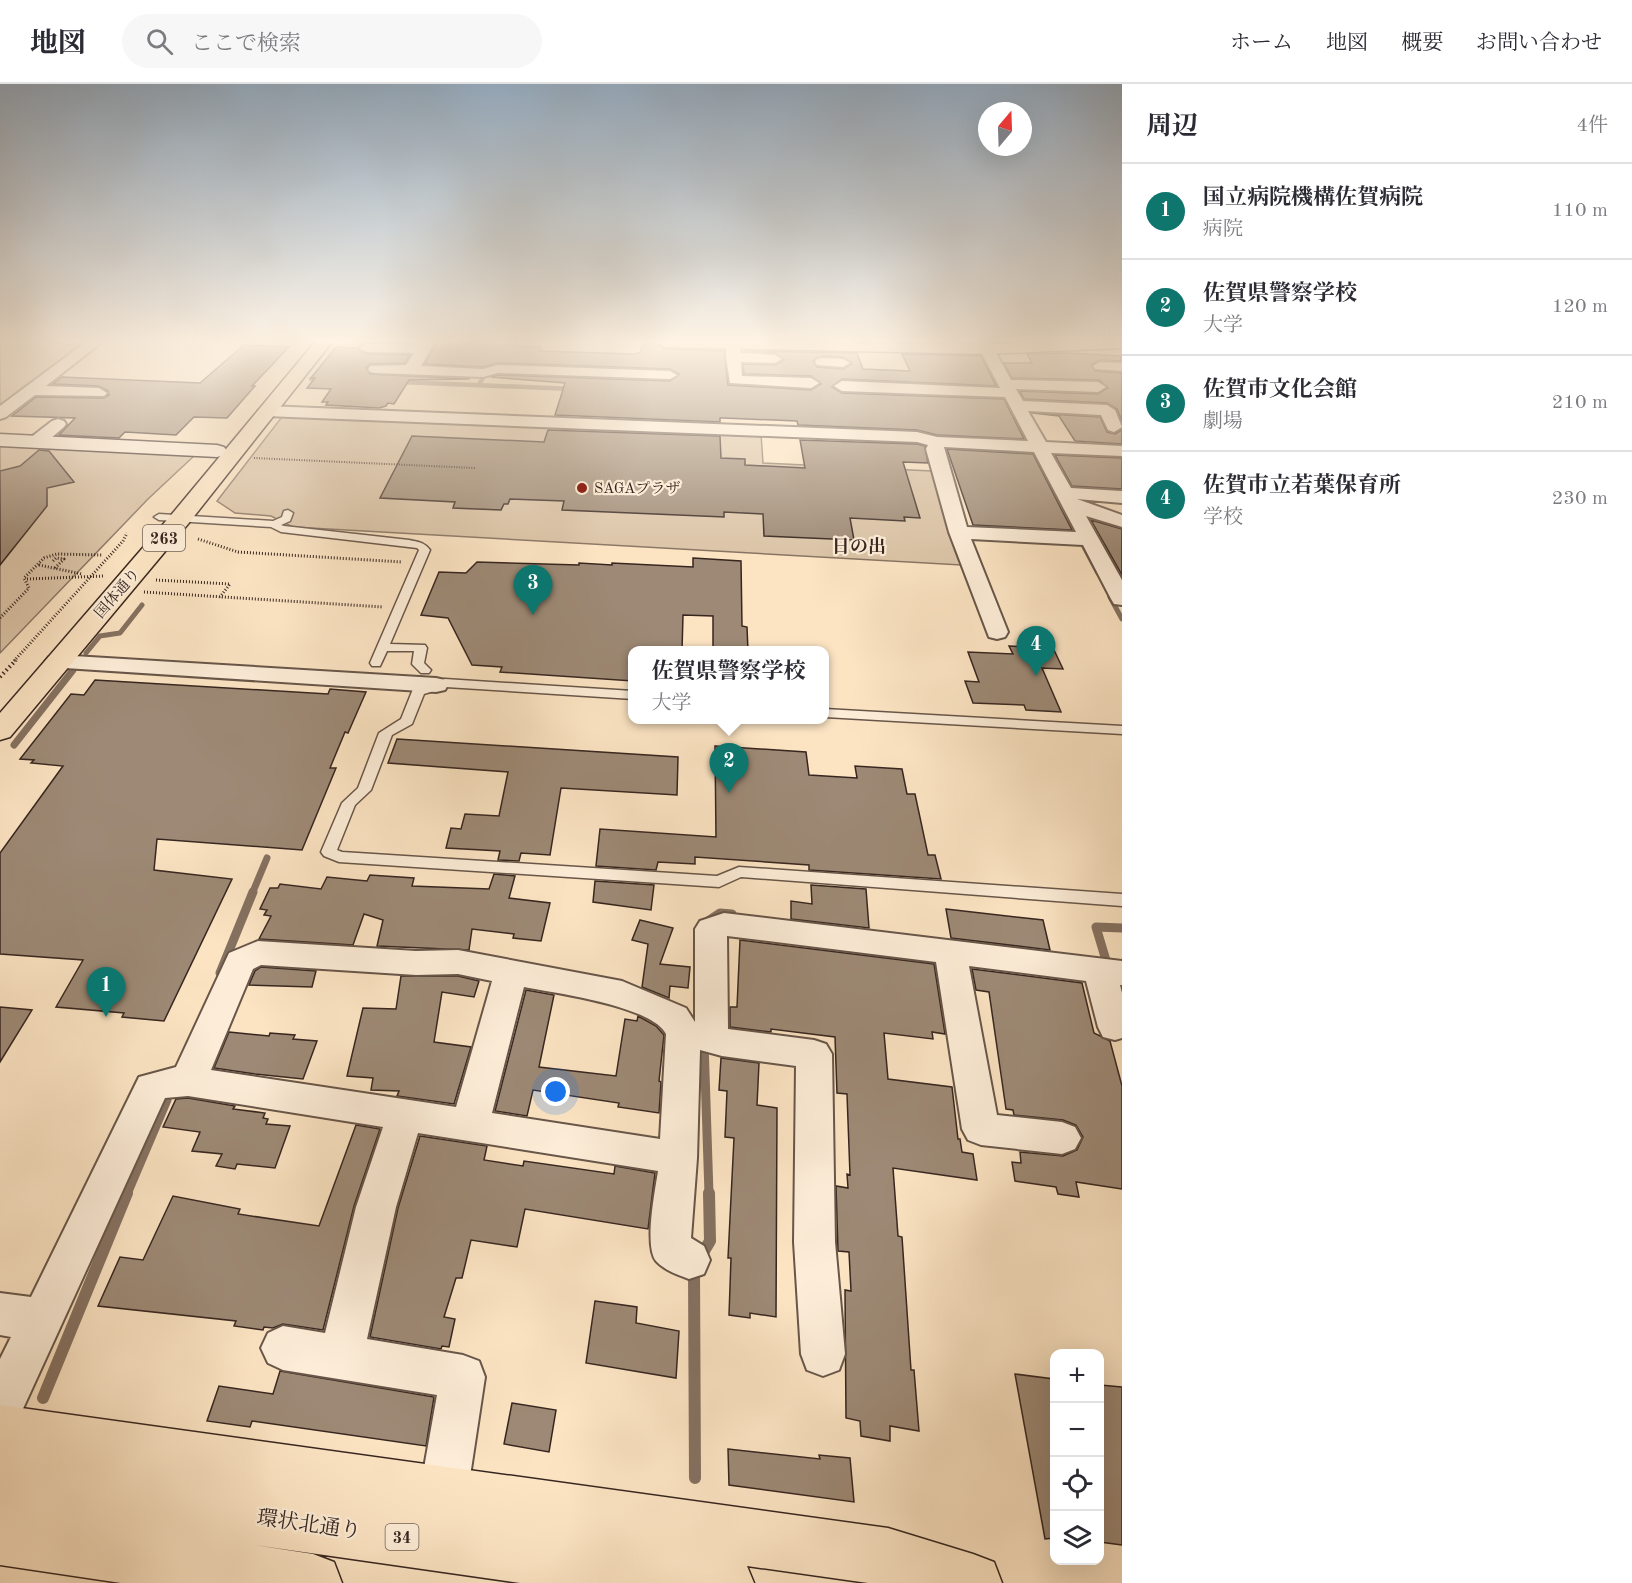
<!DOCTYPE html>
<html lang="ja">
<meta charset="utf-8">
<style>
:root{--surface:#fff;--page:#f7f7f7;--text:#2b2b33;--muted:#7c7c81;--line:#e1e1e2;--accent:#0f766e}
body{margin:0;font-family:"Old Standard TT","Noto Serif JP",serif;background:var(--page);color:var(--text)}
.controls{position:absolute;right:18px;bottom:18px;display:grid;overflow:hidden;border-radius:12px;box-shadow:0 6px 24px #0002}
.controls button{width:54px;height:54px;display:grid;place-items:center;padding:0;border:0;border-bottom:2px solid var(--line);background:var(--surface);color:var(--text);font:30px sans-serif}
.compass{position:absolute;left:978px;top:18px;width:54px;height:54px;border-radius:50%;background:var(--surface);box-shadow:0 6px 24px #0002;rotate:19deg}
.you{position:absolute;left:556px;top:1008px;width:21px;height:21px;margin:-15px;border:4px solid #fff;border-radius:50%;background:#1a73e8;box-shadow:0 0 0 9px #1a73e833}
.badge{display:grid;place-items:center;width:39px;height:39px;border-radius:50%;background:var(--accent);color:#fff;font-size:20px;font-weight:700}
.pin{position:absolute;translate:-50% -50px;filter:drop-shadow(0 2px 3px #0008)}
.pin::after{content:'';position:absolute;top:32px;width:21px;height:18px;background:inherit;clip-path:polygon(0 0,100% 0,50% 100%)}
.popup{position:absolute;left:628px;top:562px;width:201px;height:78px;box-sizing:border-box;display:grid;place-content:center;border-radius:12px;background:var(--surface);filter:drop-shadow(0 2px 4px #0005);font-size:20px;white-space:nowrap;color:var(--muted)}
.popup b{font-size:22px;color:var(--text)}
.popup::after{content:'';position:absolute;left:50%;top:100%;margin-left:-12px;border:12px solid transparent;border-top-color:var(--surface)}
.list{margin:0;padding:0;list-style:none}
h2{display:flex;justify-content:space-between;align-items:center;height:78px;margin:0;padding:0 24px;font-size:26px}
h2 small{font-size:20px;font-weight:400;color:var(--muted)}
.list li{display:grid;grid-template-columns:39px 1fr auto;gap:18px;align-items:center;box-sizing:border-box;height:96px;padding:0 24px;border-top:2px solid var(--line)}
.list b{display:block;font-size:22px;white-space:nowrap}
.list p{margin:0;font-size:20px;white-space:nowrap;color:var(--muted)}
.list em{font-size:20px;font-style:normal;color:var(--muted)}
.icon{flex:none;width:33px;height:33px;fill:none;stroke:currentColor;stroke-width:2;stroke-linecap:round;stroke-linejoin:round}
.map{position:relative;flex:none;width:1122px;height:1499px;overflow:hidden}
header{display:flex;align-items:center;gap:36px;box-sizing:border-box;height:84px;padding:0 30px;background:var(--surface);border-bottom:2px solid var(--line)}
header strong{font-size:28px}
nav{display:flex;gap:33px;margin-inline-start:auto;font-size:21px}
.search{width:420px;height:54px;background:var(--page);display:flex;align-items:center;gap:15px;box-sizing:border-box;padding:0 21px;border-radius:33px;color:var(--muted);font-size:22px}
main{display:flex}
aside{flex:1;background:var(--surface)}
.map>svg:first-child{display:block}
.green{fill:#dbc4a7;stroke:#897564;stroke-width:1.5}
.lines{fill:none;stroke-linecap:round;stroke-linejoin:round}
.stream-far4{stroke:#857161;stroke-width:4.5}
.stream-far3{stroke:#857161;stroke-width:5}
.stream-far2{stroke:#857161;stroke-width:7}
.stream-far1{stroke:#857161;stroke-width:9}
.stream{stroke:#857161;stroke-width:12}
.building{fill:#9d8975;stroke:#372620;stroke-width:1.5;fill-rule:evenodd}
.lane-casing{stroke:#685649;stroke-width:3}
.street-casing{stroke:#685649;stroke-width:4}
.secondary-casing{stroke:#372620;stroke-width:3}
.primary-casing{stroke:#372620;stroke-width:3}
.highway-casing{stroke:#372620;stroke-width:3}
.path-far2{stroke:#372620;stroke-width:2;stroke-dasharray:1 1.5;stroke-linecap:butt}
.path-far1{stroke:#372620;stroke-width:3;stroke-dasharray:1 2;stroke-linecap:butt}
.path{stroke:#372620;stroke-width:4;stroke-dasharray:1.5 3;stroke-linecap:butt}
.lane{fill:#fdedd8;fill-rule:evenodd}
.street{fill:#fdedd8;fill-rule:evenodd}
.secondary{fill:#fdedd8;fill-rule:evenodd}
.primary{fill:#fce4c3;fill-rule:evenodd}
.highway{fill:#fce4c3;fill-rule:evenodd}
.poi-dot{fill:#8f2418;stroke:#fdedd8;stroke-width:2}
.labels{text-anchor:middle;stroke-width:4.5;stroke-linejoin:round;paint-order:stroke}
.far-poi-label{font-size:15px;fill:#372620;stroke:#fdedd8;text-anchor:start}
.far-street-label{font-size:15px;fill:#372620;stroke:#fdedd8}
.shield{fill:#fdedd8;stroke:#726257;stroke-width:1.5}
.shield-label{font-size:16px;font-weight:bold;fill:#372620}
.far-quarter-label{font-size:18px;font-weight:bold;fill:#372620;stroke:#fdedd8}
.near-street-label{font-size:21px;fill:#372620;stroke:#fdedd8}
</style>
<header>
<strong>地図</strong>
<div class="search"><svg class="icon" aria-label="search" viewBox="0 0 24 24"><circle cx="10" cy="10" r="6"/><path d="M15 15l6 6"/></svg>ここで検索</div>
<nav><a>ホーム</a><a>地図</a><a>概要</a><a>お問い合わせ</a></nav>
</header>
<main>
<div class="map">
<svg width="1122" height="1499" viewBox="0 0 1122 1499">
<rect width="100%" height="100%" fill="#fce4c3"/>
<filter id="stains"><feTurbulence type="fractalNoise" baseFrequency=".00333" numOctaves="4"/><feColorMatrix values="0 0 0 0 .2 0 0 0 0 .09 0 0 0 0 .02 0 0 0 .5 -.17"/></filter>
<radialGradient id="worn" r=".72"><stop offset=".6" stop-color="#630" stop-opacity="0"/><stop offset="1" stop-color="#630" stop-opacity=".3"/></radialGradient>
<path class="green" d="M0,258L87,260L0,327Z
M285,329L761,350L763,379L932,387L961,481L293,443L271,432L235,429L217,417Z
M0,361L194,372L148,415L0,569Z"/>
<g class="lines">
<path class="stream-far4" d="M761,263L813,296L847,306
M311,295H325
M400,298L574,305
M479,301L494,272L492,264L494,258"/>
<path class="stream-far3" d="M1064,425L1098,489
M1110,513L1122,535
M86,569L100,552L120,549L142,521"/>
<path class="stream-far2" d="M14,661L73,586
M252,810L267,774"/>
<path class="stream-far1" d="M708,837L720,829L732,830
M1108,883L1096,843L1122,844
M220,889L253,808
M704,958L709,1110
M127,1110L167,1016"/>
<path class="stream" d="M701,1172L710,1157L709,1109
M694,1185L695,1394
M43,1314L127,1109"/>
</g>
<path class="building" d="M437,258H517L515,262L541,263L539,267L634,270L641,268L642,261L645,260H656L665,265L724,267L728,301L811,306L821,300L811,292L744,290L743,280L775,281L784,276L775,269L745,267L857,269L863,285L910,287L902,270L981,272L996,302L842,295L832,303L842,309L1004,315L1024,355L937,351L917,346L798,341L797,337L723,334H720V338L555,331L565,299L491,293L498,291L670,297L679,290L670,285L498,279L483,283L425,280ZM822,272L843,273L852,280L843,285L817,283L813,277Z
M244,261L289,263L252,302H255L227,334L194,333L176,351L125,348L119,354L59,351L75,334L12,332L36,313L104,314L109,311L108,307L99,302L53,300L62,293L200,299Z
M336,263L357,264L366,270L410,271L405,279L370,280L366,284L370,290L470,295L409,296L394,320L388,319L386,322L379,324L326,321L328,318H322L331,305L307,304L315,294H311Z
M1069,269L1122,272V277L1100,276L1091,281L1095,287L1122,289V337L1117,325L1107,319L1024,315L1020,307L1098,310L1108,304L1099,296L1012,294L1004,279H1032L1027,270Z
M1032,329L1100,333L1107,348L1115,350L1122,346V360L1075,357L1059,332Z
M548,346L720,352L721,374L745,375V381L805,384L800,356L917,360L925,362L928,379L903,378L920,434L904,433L905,437L850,434L854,456L764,452L763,430L724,428V433L562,426L564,417L510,415L508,420H504L501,426L453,424L455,418L380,414L412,352L544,358Z
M947,365L1033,370L1072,446L973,441Z
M39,366L49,367L74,398L47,404V422L0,481V387L20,382Z
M1055,371L1122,374V405L1072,402Z
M1091,436L1122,445V491Z
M693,474L741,477L742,542L747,543L748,567H713V532L683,531L682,567H633V597L500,588L502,583L472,581L448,534L421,531L439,488L466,489L477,478L579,481V479L612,481V479L693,483Z
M1009,562L1053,564L1063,585L1042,584L1061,628L1026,626L1024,621L973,619L965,597L979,598L968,568L1013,570Z
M95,596L328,610L330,605L366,608L348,649L345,648L330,684H336L302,766L157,755L154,786L232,795L164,937L122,933L124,929L56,923L83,876L0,870V769L63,682L31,679L34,676L20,675L71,610L84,611Z
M397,655L678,673L677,711L561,704L550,771L521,769L519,777L498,776L500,767L446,764L451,744L461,745L465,730L499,732L508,688L388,679Z
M715,662L806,668L809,691L857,694L855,682L902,685L907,710H915L928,771H935L941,795L809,786V781L695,773V780L658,778L656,786L596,782L600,745L716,753Z
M494,790L515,792L509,814L550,819L541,857L513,854L514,850L472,845L469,866L377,862L383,836L364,830L353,861L259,855L271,832L264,831L267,826L260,825L270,804H278L280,800L321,805L327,793L367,797L370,791L414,794L412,802L489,805Z
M595,797L654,801L651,826L593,818Z
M811,801L866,805L869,844L791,835V817L812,820Z
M946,825L1043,836L1050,866L951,854Z
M640,836L673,844L660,880L690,883L688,904L670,902L669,914L642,903L648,860L632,856Z
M740,856L934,880L945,950L932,948L933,955L884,949L888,995L952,1003L958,1055H960L962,1068L973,1070L977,1096L893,1084L898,1152L902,1153L911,1286H914L919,1347L890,1342V1357L861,1352L860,1337L846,1334L845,1206L851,1207L849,1168L838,1167L836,1102L848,1104L847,1090L850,1091L847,1010L837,1009L835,953L771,945V948L730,943V923H737Z
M261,883L316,887L312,903L249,901L255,887Z
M972,885L1082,899L1094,949L1110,957L1122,1002V1105L1076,1098L1079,1113L1058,1110L1056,1103L1015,1097L1012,1078L1021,1079L1020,1068L1063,1072L1077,1066L1083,1053L1076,1041L1063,1036L1014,1031L1013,1026L1006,1025L989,908L976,906Z
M401,892H458L479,897L474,913L442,908L434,958L471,963L454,1020L397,1012L399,1007L371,1006L373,994L347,992L363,924L396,925Z
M526,906L554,911L539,983L616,992L625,935L637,937L638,932L656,942L664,951L659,997L661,998L659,1029L618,1023L619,1019L533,1006L527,1032L495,1027Z
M0,923L32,926L0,978Z
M229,948L269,952L270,949L295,951L293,955L317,957L303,995L255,990L214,984Z
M721,974L759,979L757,1021L777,1024L776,1233L750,1229V1234L729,1231L731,1174H728L734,1054L725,1053L727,1007L719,1006Z
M188,1014L235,1022L233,1025L265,1029L263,1034L268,1035L266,1040L290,1042L275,1084L237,1080L235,1085L216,1082L222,1070L192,1067L200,1048L163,1043L176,1015Z
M356,1041L380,1045L354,1122L323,1246L283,1240L273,1244L264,1243L263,1246L234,1242L236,1237L98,1222L120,1173L143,1176L173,1112L240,1125L238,1130L319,1142Z
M420,1052L487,1062L484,1076L523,1082L524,1077L614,1090L615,1082L655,1089L648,1145L525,1125L517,1163L471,1156L462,1194H456L444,1233L455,1235L449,1263L442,1262L441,1265L370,1253L398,1124Z
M595,1217L637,1223L636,1239L679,1247L676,1294L586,1279Z
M280,1287L434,1313L426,1362L252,1337L250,1343L207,1337L219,1302L273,1310Z
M1015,1290L1054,1295V1454L1045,1455Z
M1100,1301L1122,1303V1461L1100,1458Z
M512,1319L556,1326L549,1368L504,1360Z
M728,1365L820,1375L819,1371L850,1374L854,1418L729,1401Z"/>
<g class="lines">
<defs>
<path id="lane" d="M288,426L293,429L290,437L281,441L284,442L409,456C418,458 424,458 430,466L390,560L425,561L427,564L424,579L431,586L429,589H421L412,580L414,567H387L380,582H372L370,579L419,466L417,464L281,448L271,443L159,436L154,433L159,430L273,437L282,433L284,427Z
M445,595L633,607V615L446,603L424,610L412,640L392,651L371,706L355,721L337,766L342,768L717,792L739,783L1122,810V822L741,793L719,803L339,778L324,772L321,768L342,719L358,704L379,649L401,635L413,605Z
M825,625L1122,642V650L825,633Z"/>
<path id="street" d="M86,258H102L46,302L99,304L107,309L104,312L35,311L6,333L0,335V322Z
M421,258H435L421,282L483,285L498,281L670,287L677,291L670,295L498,289L483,293L375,289L370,288L368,285L370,282L406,281L414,269L366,268L359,264L366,260L419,261Z
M727,258H739L741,269L775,271L782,275L775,279L741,278L742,292L811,294L819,299L811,304L730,299L726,273Z
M976,258H990L1011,296L1098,298L1106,303L1098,308L1016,305L1023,317L1107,321L1115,326L1122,343L1114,348L1108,346L1101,331L1028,327L1046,358L1122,362V372L1051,369L1071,404L1122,407V419L1077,415L1122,431V443L1086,432L1122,496V521L1114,520L1111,515L1083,461L971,455L1008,548L1005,553L997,555L989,553L949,448L926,365L928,361L917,358L266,332L258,327L266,322L917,348L937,353L1028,357L1005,313L842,307L834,302L842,297L1000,304ZM944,363L1034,368L1076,448L967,443Z
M822,274L843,275L850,279L843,283L817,281L815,278L817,275Z
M1100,278L1122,279V287L1095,285L1093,282Z
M58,335L64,337L66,340L64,343L42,362H30L28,358L30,354L52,337Z
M57,571L436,594L445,596L448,601L445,606L436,608L49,583L45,578L49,573Z
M724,829L1122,877V901H1120L1122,909V954L1115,956L1103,953L1098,943L1086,897L969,882L997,1031L1062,1038L1075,1043L1081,1054L1075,1065L1062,1070L981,1061L968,1056L962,1045L936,878L727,852L728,945L814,956L826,960L832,970L835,1158L845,1270L839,1286L823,1292L807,1286L801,1270L794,1158L796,982L722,972L700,966L697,1074L691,1154L704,1162L710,1176L704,1190L689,1195C678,1191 664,1186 656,1177C644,1162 655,1107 658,1087L418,1049L396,1123L367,1255L463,1271L479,1277L485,1293L467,1412L460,1429L443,1436L426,1429L419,1412L437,1311L283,1286L268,1279L261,1264L268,1249L283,1242L325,1249L356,1123L383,1043L188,1012L165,1014L16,1340L0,1347V1275L11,1253L0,1251V1209L31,1213L139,993L176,983L229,869L258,857L416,867L458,866L622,897L686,924L695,938V845L700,837ZM261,881L416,891L458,890L492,897L456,1023L211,986L253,885ZM524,903C555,909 652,922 666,950L660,1055L492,1029Z"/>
<path id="secondary" d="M0,350L217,361L224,363L227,367L224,371L217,373L0,362Z"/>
<path id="primary" d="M657,258L986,260L1122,258V264L986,270L665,263Z"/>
<path id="highway" d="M315,258H332L188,440L10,653L0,656V629L172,430Z
M0,1321L888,1444L973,1470L994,1478L1002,1499H868L747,1482L754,1499H520L247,1460L313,1470L334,1478L342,1499H121L0,1481Z"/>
</defs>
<use href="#lane" class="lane-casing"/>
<use href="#street" class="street-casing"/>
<use href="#secondary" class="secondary-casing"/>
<use href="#primary" class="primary-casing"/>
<use href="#highway" class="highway-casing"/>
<path class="path-far2" d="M254,374L475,384"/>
<path class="path-far1" d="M198,455L238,468L402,478
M53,477L56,474L64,475L55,484
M39,481L82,490
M27,495L104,492
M156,496L230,500L220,513
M144,508L383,523
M0,534L29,504L24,494L44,474L57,470L102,471
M14,577L123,457L127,449"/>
<path class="path" d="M0,593L16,576"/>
<use href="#lane" class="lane"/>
<use href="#street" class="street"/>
<use href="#secondary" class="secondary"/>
<use href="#primary" class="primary"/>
<use href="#highway" class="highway"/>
</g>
<linearGradient id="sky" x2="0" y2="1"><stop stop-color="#95adc3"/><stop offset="0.55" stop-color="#fef3e4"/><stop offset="1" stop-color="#fef3e4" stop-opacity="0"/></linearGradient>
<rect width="1122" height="468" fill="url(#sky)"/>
<circle class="poi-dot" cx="582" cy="404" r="6"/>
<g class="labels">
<g class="far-poi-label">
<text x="594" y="409">SAGAプラザ</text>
</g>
<g class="far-street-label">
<text transform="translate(117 509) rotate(-49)" y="5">国体通り</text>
</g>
<g class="shield">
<rect x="143" y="441" width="42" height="26" rx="4.5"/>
<rect x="385.5" y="1440" width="33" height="26" rx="4.5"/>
</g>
<g class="shield-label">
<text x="164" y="460">263</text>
<text x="402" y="1459">34</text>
</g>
<g class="far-quarter-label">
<text x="859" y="468">日の出</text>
</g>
<g class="near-street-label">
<text transform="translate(309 1440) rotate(8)" y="7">環状北通り</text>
</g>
</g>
<rect width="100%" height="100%" filter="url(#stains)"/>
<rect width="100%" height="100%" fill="url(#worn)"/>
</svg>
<div class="controls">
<button>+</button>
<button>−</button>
<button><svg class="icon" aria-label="locate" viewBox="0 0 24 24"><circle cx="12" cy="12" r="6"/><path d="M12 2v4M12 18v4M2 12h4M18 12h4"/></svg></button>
<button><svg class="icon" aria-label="layers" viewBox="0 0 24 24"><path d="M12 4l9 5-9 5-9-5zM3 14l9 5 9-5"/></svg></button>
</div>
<svg class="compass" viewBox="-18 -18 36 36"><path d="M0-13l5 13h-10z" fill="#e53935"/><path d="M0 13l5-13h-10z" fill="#7c7c81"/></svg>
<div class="you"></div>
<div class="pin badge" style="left:106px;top:933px">1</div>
<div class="pin badge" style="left:729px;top:709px">2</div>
<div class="popup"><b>佐賀県警察学校</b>大学</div>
<div class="pin badge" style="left:533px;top:531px">3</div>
<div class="pin badge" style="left:1036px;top:592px">4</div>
</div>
<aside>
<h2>周辺<small>4件</small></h2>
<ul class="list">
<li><span class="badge">1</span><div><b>国立病院機構佐賀病院</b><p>病院</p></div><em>110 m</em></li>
<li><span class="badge">2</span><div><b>佐賀県警察学校</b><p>大学</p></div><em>120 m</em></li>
<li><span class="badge">3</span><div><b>佐賀市文化会館</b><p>劇場</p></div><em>210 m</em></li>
<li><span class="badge">4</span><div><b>佐賀市立若葉保育所</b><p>学校</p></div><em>230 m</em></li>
</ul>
</aside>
</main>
